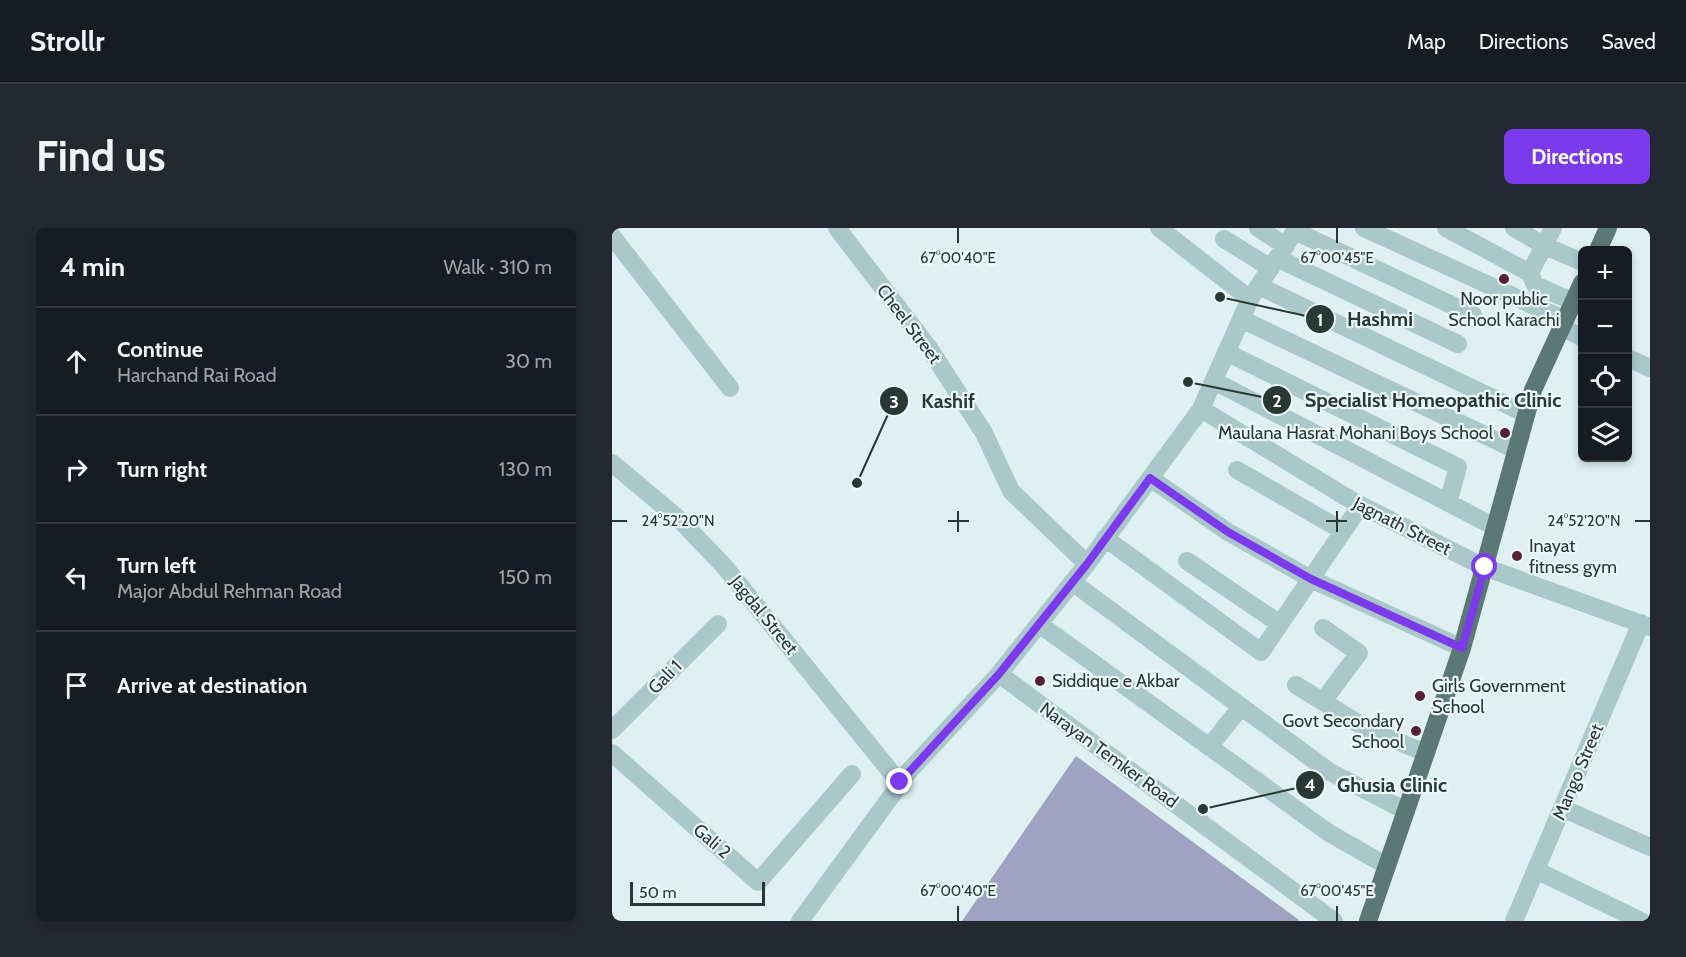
<!DOCTYPE html>
<meta charset="utf-8">
<style>
:root{--surface:#171b24;--page:#242831;--text:#f1f3f6;--muted:#9ea1a6;--line:#363941;--accent:#7c3aed}
body{margin:0;font-family:Cabin,sans-serif;background:var(--page);color:var(--text)}
.controls{position:absolute;right:18px;top:18px;display:grid;overflow:hidden;border-radius:9px;box-shadow:0 3px 9px #0003}
.controls button{width:54px;height:54px;display:grid;place-items:center;padding:0;border:0;border-bottom:2px solid var(--line);background:var(--surface);color:var(--text);font:30px sans-serif}
.scale{position:absolute;left:18px;bottom:15px;width:135px;box-sizing:border-box;padding-left:6px;border:3px solid #293735;border-top:0;font-size:16px;line-height:21px;white-space:nowrap;color:#293735;-webkit-text-stroke:4px #eaf7f9;paint-order:stroke}
.stop{position:absolute;width:18px;height:18px;margin:-14px;border:4px solid #7c3aed;border-radius:50%;background:#fff}
.stop.end{background:#7c3aed;border-color:#fff;box-shadow:0 2px 6px #0008}
.list{margin:0;padding:0;list-style:none}
h2{display:flex;justify-content:space-between;align-items:center;height:78px;margin:0;padding:0 24px;font-size:26px}
h2 small{font-size:20px;font-weight:400;color:var(--muted)}
.list li{display:grid;grid-template-columns:39px 1fr auto;gap:18px;align-items:center;box-sizing:border-box;height:108px;padding:0 24px;border-top:2px solid var(--line)}
.list b{display:block;font-size:22px;white-space:nowrap}
.list p{margin:0;font-size:20px;white-space:nowrap;color:var(--muted)}
.list em{font-size:20px;font-style:normal;color:var(--muted)}
.icon{flex:none;width:33px;height:33px;fill:none;stroke:currentColor;stroke-width:2;stroke-linecap:round;stroke-linejoin:round}
.map{position:relative;flex:none;width:1038px;height:693px;overflow:hidden;border-radius:9px}
header{display:flex;align-items:center;gap:36px;box-sizing:border-box;height:84px;padding:0 30px;background:var(--surface);border-bottom:2px solid var(--line)}
header strong{font-size:28px}
nav{display:flex;gap:33px;margin-inline-start:auto;font-size:21px}
.intro{display:flex;align-items:center;justify-content:space-between;box-sizing:border-box;height:144px;padding:0 36px}
h1{margin:0;font-size:42px}
.button{padding:15px 27px;border-radius:9px;background:var(--accent);color:#fff;font-size:21px;font-weight:700}
main{display:flex;gap:36px;padding:0 36px}
aside{flex:1;background:var(--surface);border-radius:9px;box-shadow:0 3px 9px #0003}
.map>svg:first-child{display:block}
.green{fill:#9fa2c0}
.lines{fill:none;stroke-linecap:round;stroke-linejoin:round}
.minor{stroke:#aac8c9;stroke-width:18}
.major{stroke:#5b7875;stroke-width:18}
.route{stroke:#7c3aed;stroke-width:8}
.ticks{fill:none;stroke:#293735;stroke-width:2}
.poi-dot{fill:#562135;stroke:#eaf7f9;stroke-width:2}
.labels{text-anchor:middle;stroke-width:4.5;stroke-linejoin:round;paint-order:stroke}
.poi-label{font-size:18px;fill:#293735;stroke:#eaf7f9;text-anchor:start}
.street-label{font-size:18px;fill:#293735;stroke:#eaf7f9}
.ticks-label{font-size:15px;text-anchor:middle;fill:#293735;stroke:#eaf7f9;stroke-width:4.5;stroke-linejoin:round;paint-order:stroke}
.leader{fill:none;stroke:#293735;stroke-width:2}
.callout-dot{fill:#293735;stroke:#eaf7f9;stroke-width:2}
.mark-label{font-size:18px;text-anchor:middle;font-weight:bold;fill:#fff}
.callout-label{font-size:20px;text-anchor:middle;font-weight:bold;fill:#293735;stroke:#eaf7f9;stroke-width:4.5;stroke-linejoin:round;paint-order:stroke}
</style>
<header>
<strong>Strollr</strong>
<nav><a>Map</a><a>Directions</a><a>Saved</a></nav>
</header>
<div class="intro"><h1>Find us</h1><a class="button">Directions</a></div>
<main>
<aside>
<h2>4 min<small>Walk · 310 m</small></h2>
<ul class="list">
<li><svg class="icon" aria-label="ahead" viewBox="0 0 24 24"><path d="M12 20V5M6 11l6-6 6 6"/></svg><div><b>Continue</b><p>Harchand Rai Road</p></div><em>30 m</em></li>
<li><svg class="icon" aria-label="right" viewBox="0 0 24 24"><path d="M7 20v-9h11M14 6l5 5-5 5"/></svg><div><b>Turn right</b></div><em>130 m</em></li>
<li><svg class="icon" aria-label="left" viewBox="0 0 24 24"><path d="M17 20v-9H6M10 6l-5 5 5 5"/></svg><div><b>Turn left</b><p>Major Abdul Rehman Road</p></div><em>150 m</em></li>
<li><svg class="icon" aria-label="arrive" viewBox="0 0 24 24"><path d="M6 21V4h12l-3 4 3 4H6"/></svg><div><b>Arrive at destination</b></div></li>
</ul>
</aside>
<div class="map">
<svg width="1038" height="693" viewBox="0 0 1038 693">
<rect width="100%" height="100%" fill="#def0f1"/>
<path class="green" d="M464,528L687,692L686,693H350Z"/>
<g class="lines">
<path class="minor" d="M225,0L317,120L372,205L399,263L475,336
M547,0L638,71
M646,0L674,18
M752,0L953,92
M834,0L918,45L923,57L962,74
M902,0L933,18L970,34
M683,3L861,87
M0,8L118,160
M612,11L659,40
M665,30L846,116
M918,45L941,0
M647,58L914,186
M629,91L904,222
M950,100L970,109
M614,124L846,239L836,275
M1016,130L1038,140
M602,153L883,299
M589,181L744,275L872,339L1038,399
M0,235L68,292L112,338L287,554
M625,242L731,303
M538,250L616,304L699,351L850,420
M493,310L649,424L749,277
M575,333L668,396
M460,354L718,544L794,583
M427,396L717,605L775,638
M387,446L722,693
M684,457L755,501L814,525
M711,473L747,425L711,400
M0,502L106,396
M597,519L629,479
M0,525L146,654L240,546
M950,580L1038,619
M924,642L1029,693
M188,693L283,563L287,554L387,446L475,336L589,181L638,71L685,0
M902,693L1029,395"/>
<path class="major" d="M986,22L996,0
M756,693L850,420L921,162L970,55"/>
</g>
<g class="lines">
<path class="route" d="M288,554L387,446L475,336L538,250L616,304L699,351L850,420L873,339"/>
</g>
<path class="ticks" d="M346,0V15M725,0V15M346,283V304M725,283V304M0,293H15M336,293H357M714,293H735M1023,293H1038M346,678V693M725,678V693"/>
<g class="poi-dot">
<circle cx="892" cy="51" r="6"/>
<circle cx="893" cy="205" r="6"/>
<circle cx="905" cy="328" r="6"/>
<circle cx="428" cy="453" r="6"/>
<circle cx="808" cy="468" r="6"/>
<circle cx="804" cy="503" r="6"/>
</g>
<g class="labels">
<g class="poi-label">
<text x="892" y="77" text-anchor="middle">Noor public<tspan x="892" dy="21">School Karachi</tspan></text>
<text x="881" y="211" text-anchor="end">Maulana Hasrat Mohani Boys School</text>
<text x="917" y="324">Inayat<tspan x="917" dy="21">fitness gym</tspan></text>
<text x="440" y="459">Siddique e Akbar</text>
<text x="820" y="464">Girls Government<tspan x="820" dy="21">School</tspan></text>
<text x="792" y="499" text-anchor="end">Govt Secondary<tspan x="792" dy="21">School</tspan></text>
</g>
<g class="street-label">
<text transform="translate(297 96) rotate(53)" y="6">Cheel Street</text>
<text transform="translate(790 298) rotate(27)" y="6">Jagnath Street</text>
<text transform="translate(152 387) rotate(51)" y="6">Jagdal Street</text>
<text transform="translate(53 449) rotate(-45)" y="6">Gali 1</text>
<text transform="translate(497 527) rotate(36)" y="6">Narayan Temker Road</text>
<text transform="translate(966 544) rotate(-67)" y="6">Mango Street</text>
<text transform="translate(100 613) rotate(41)" y="6">Gali 2</text>
</g>
</g>
<g class="ticks-label">
<text x="346" y="35">67°00'40"E</text>
<text x="725" y="35">67°00'45"E</text>
<text x="66" y="298">24°52'20"N</text>
<text x="972" y="298">24°52'20"N</text>
<text x="346" y="668">67°00'40"E</text>
<text x="725" y="668">67°00'45"E</text>
</g>
<path class="leader" d="M608 69L708 91M576 154L665 172M245 255L282 173M591 581L698 557"/>
<g class="callout-dot">
<circle cx="608" cy="69" r="6"/>
<circle cx="576" cy="154" r="6"/>
<circle cx="245" cy="255" r="6"/>
<circle cx="591" cy="581" r="6"/>
<circle cx="708" cy="91" r="15"/>
<circle cx="665" cy="172" r="15"/>
<circle cx="282" cy="173" r="15"/>
<circle cx="698" cy="557" r="15"/>
</g>
<g class="mark-label">
<text x="708" y="98">1</text>
<text x="665" y="179">2</text>
<text x="282" y="180">3</text>
<text x="698" y="563">4</text>
</g>
<g class="callout-label">
<text x="768" y="98">Hashmi</text>
<text x="821" y="179">Specialist Homeopathic Clinic</text>
<text x="336" y="180">Kashif</text>
<text x="780" y="564">Ghusia Clinic</text>
</g>
</svg>
<div class="controls">
<button>+</button>
<button>−</button>
<button><svg class="icon" aria-label="locate" viewBox="0 0 24 24"><circle cx="12" cy="12" r="6"/><path d="M12 2v4M12 18v4M2 12h4M18 12h4"/></svg></button>
<button><svg class="icon" aria-label="layers" viewBox="0 0 24 24"><path d="M12 4l9 5-9 5-9-5zM3 14l9 5 9-5"/></svg></button>
</div>
<div class="scale">50 m</div>
<div class="stop" style="left:873px;top:339px"></div>
<div class="stop end" style="left:288px;top:554px"></div>
</div>
</main>
